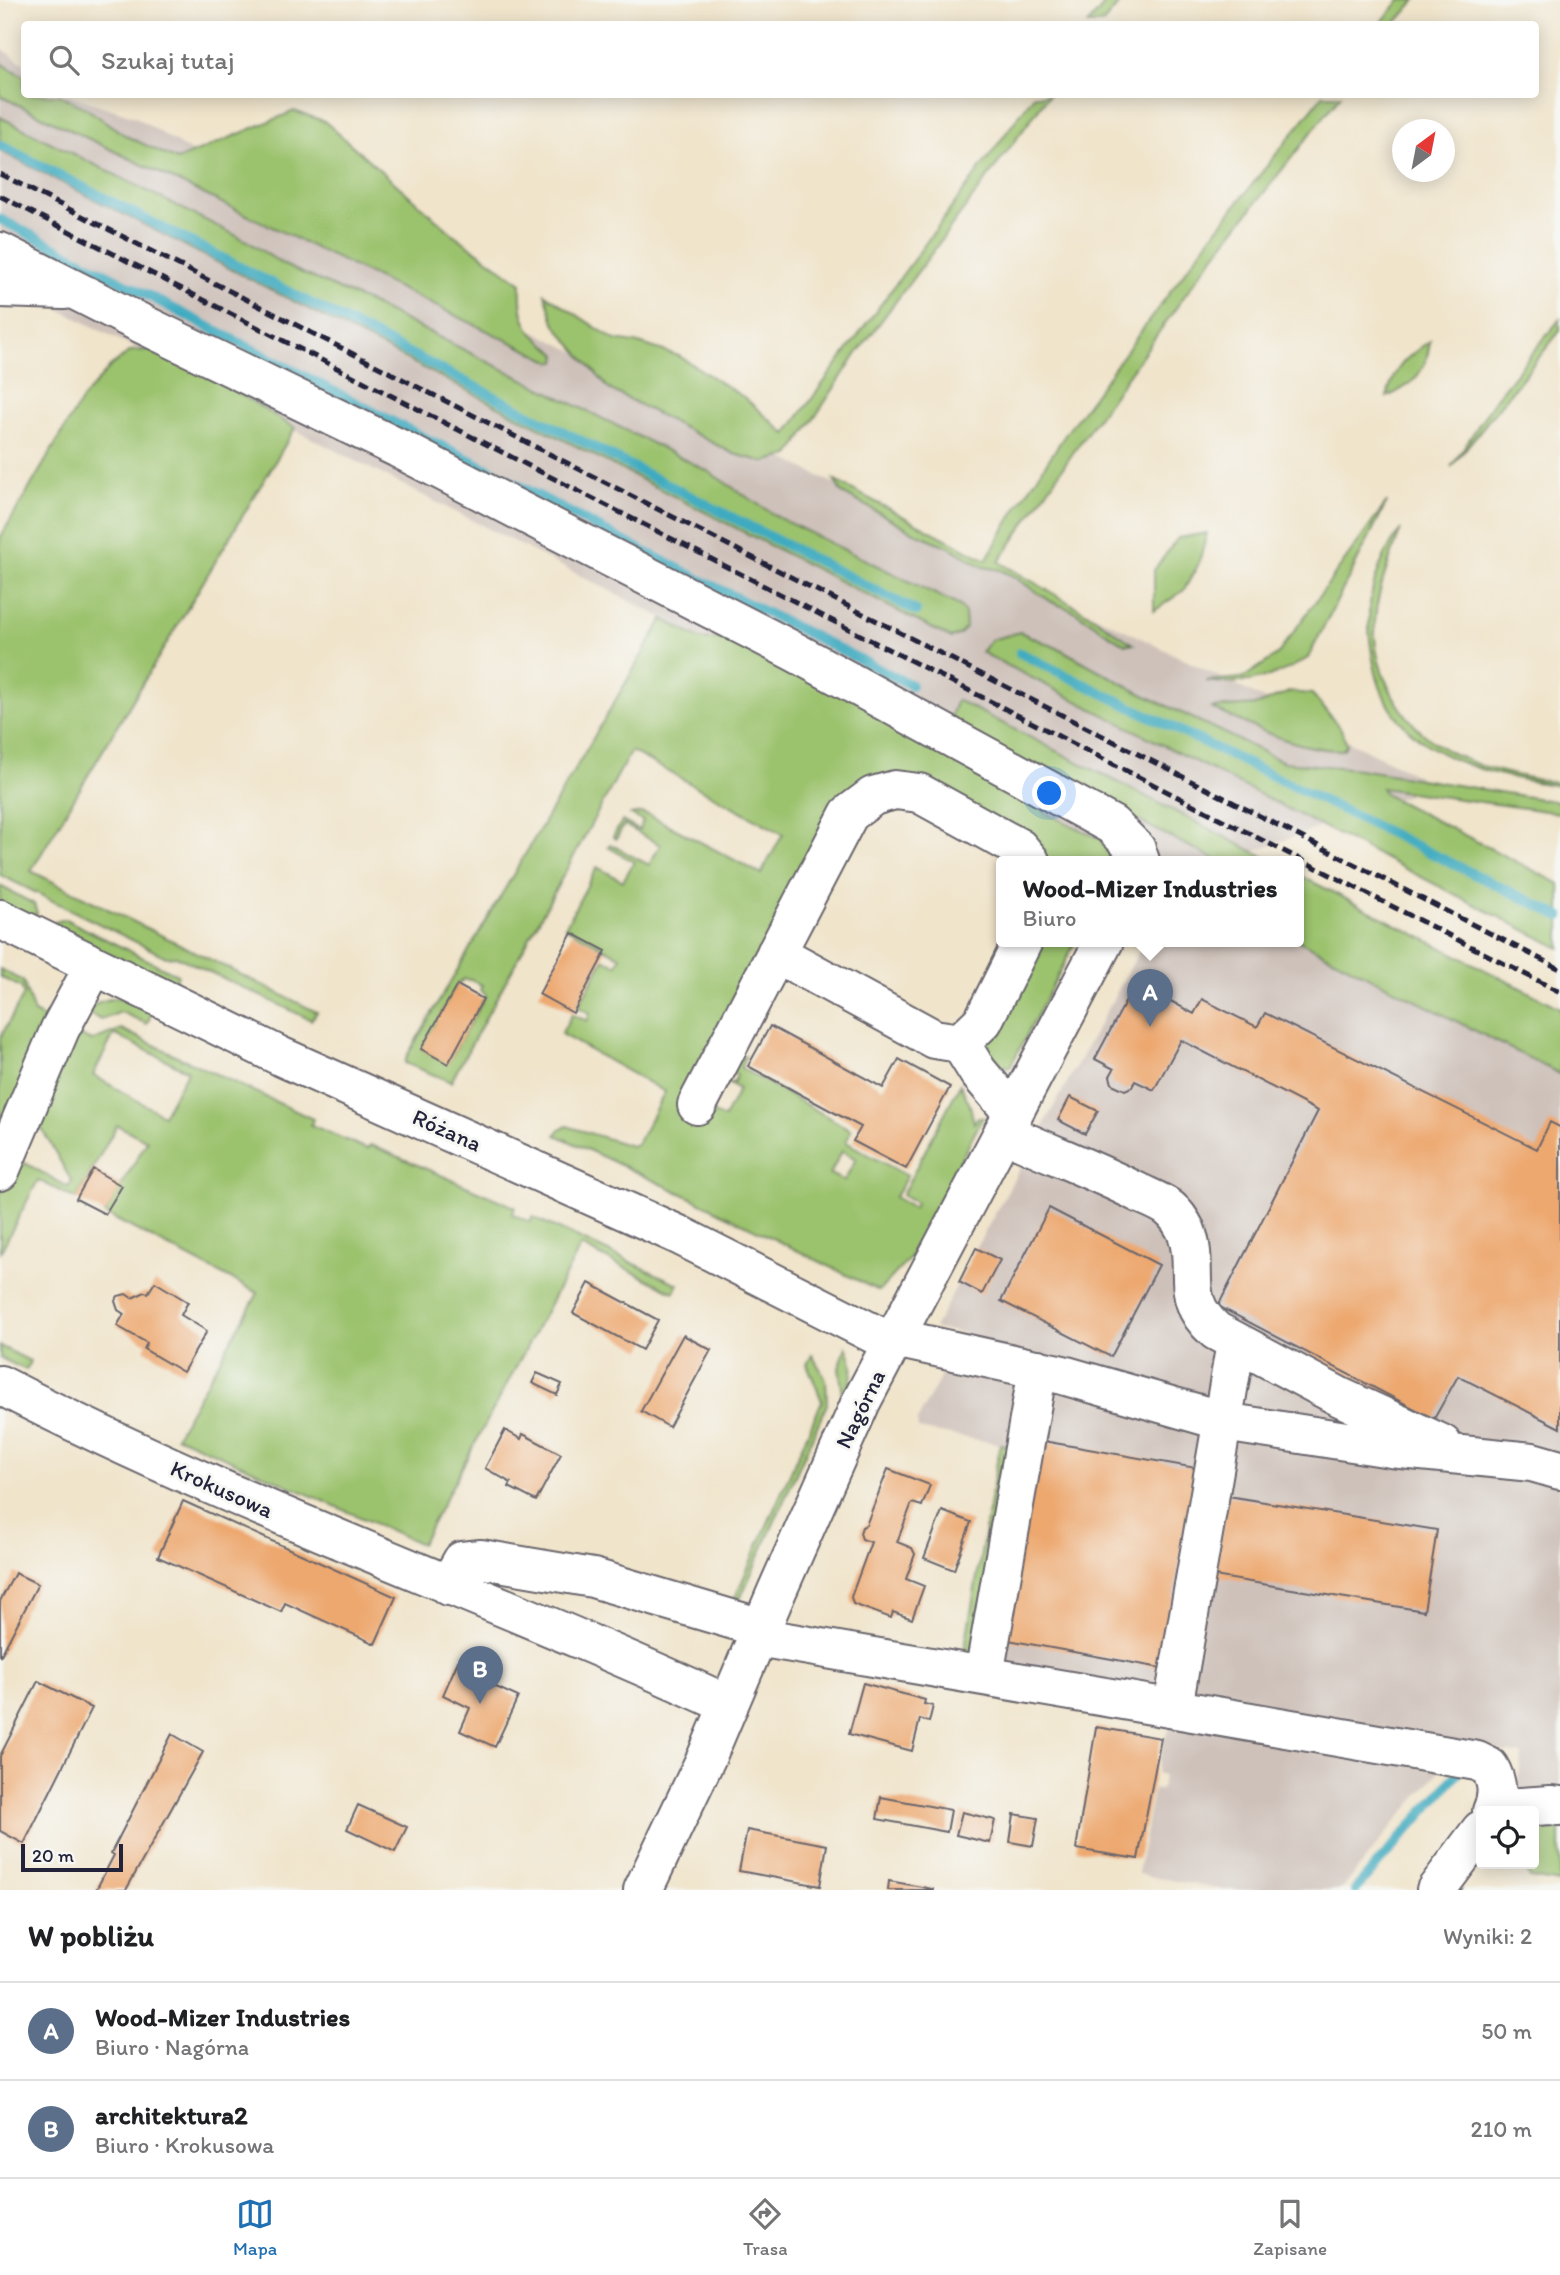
<!DOCTYPE html>
<html lang="pl">
<meta charset="utf-8">
<style>
:root{--surface:#fff;--page:#f2f2f2;--text:#202124;--muted:#757577;--line:#e0e0e0;--accent:#1f6fb2}
body{margin:0;font-family:Itim,sans-serif;background:var(--page);color:var(--text)}
.controls{position:absolute;right:21px;bottom:21px;display:grid;overflow:hidden;border-radius:7px;box-shadow:0 4px 18px #0003}
.controls button{width:63px;height:63px;display:grid;place-items:center;padding:0;border:0;border-bottom:2px solid var(--line);background:var(--surface);color:var(--text);font:35px sans-serif}
.compass{position:absolute;left:1392px;top:119px;width:63px;height:63px;border-radius:50%;background:var(--surface);box-shadow:0 4px 18px #0003;rotate:32deg}
.scale{position:absolute;left:21px;bottom:18px;width:102px;box-sizing:border-box;padding-left:7px;border:4px solid #22223b;border-top:0;font-size:19px;line-height:24px;white-space:nowrap;color:#22223b;-webkit-text-stroke:5px #f6f6f2;paint-order:stroke}
.you{position:absolute;left:1050px;top:794px;width:24px;height:24px;margin:-18px;border:5px solid #fff;border-radius:50%;background:#1a73e8;box-shadow:0 0 0 10px #1a73e833}
.badge{display:grid;place-items:center;width:46px;height:46px;border-radius:50%;background:var(--accent);color:#fff;font-size:23px;font-weight:700}
.pin{position:absolute;translate:-50% -58px;filter:drop-shadow(0 2px 4px #0008)}
.pin::after{content:'';position:absolute;top:37px;width:24px;height:21px;background:inherit;clip-path:polygon(0 0,100% 0,50% 100%)}
.popup{position:absolute;left:996px;top:856px;width:308px;height:91px;box-sizing:border-box;display:grid;place-content:center;border-radius:7px;background:var(--surface);filter:drop-shadow(0 2px 5px #0005);font-size:23px;white-space:nowrap;color:var(--muted)}
.popup b{font-size:26px;color:var(--text)}
.popup::after{content:'';position:absolute;left:50%;top:100%;margin-left:-14px;border:14px solid transparent;border-top-color:var(--surface)}
.list{margin:0;padding:0;list-style:none}
h2{display:flex;justify-content:space-between;align-items:center;height:91px;margin:0;padding:0 28px;font-size:30px}
h2 small{font-size:23px;font-weight:400;color:var(--muted)}
.list li{display:grid;grid-template-columns:46px 1fr auto;gap:21px;align-items:center;box-sizing:border-box;height:98px;padding:0 28px;border-top:2px solid var(--line)}
.list b{display:block;font-size:26px;white-space:nowrap}
.list p{margin:0;font-size:23px;white-space:nowrap;color:var(--muted)}
.list em{font-size:23px;font-style:normal;color:var(--muted)}
.icon{flex:none;width:38px;height:38px;fill:none;stroke:currentColor;stroke-width:2;stroke-linecap:round;stroke-linejoin:round}
.map{position:relative;flex:none;width:1560px;height:1890px;overflow:hidden}
.search{position:absolute;background:var(--surface);box-shadow:0 4px 18px #0003;left:21px;right:21px;top:21px;height:77px;display:flex;align-items:center;gap:18px;box-sizing:border-box;padding:0 24px;border-radius:7px;color:var(--muted);font-size:26px}
.sheet{height:287px;background:var(--surface)}
nav{display:flex;justify-content:space-around;align-items:center;box-sizing:border-box;height:98px;border-top:2px solid var(--line);background:var(--surface);font-size:19px;color:var(--muted)}
nav a{display:grid;justify-items:center;gap:4px}
nav .on{color:var(--accent)}
.map>svg:first-child{display:block}
.industrial{fill:#cec1ba}
.green{fill:#9bc26d;stroke:#5e7254;stroke-width:2;fill-rule:evenodd}
.lines{fill:none;stroke-linecap:round;stroke-linejoin:round}
.stream{stroke:#40abc0;stroke-width:10}
.building{fill:#eda86f}
.minor-casing{stroke:#6a666d;stroke-width:42}
.minor{stroke:#fff;stroke-width:38}
.rail{stroke:#22223b;stroke-width:5;stroke-dasharray:10 5;stroke-linecap:butt}
.labels{text-anchor:middle;stroke-width:6;stroke-linejoin:round;paint-order:stroke}
.street-label{font-size:23px;fill:#22223b;stroke:#f6f6f2}
</style>
<div class="map">
<svg width="1560" height="1890" viewBox="0 0 1560 1890">
<rect width="100%" height="100%" fill="#f6f6f2"/>
<filter id="ink" filterUnits="userSpaceOnUse"><feTurbulence type="fractalNoise" baseFrequency=".0143" numOctaves="2"/><feDisplacementMap in="SourceGraphic" scale="14" xChannelSelector="R" yChannelSelector="G"/><feConvolveMatrix kernelMatrix="1 2 1 2 8 2 1 2 1" color-interpolation-filters="sRGB"/></filter>
<filter id="wash" filterUnits="userSpaceOnUse"><feTurbulence type="fractalNoise" baseFrequency=".00686" numOctaves="4" result="noise"/><feDisplacementMap in="SourceGraphic" scale="28" xChannelSelector="R" yChannelSelector="G"/><feGaussianBlur stdDeviation="1.57" result="paint"/><feColorMatrix in="noise" values="0 0 0 0 0 0 0 0 0 0 0 0 0 0 0 0 0 1.4 0 .05"/><feComposite in="paint" operator="in"/></filter>
<g filter="url(#wash)">
<rect width="100%" height="100%" fill="#f0e4cb"/>
<path class="industrial" d="M0,47L24,64V94L69,95L136,117L224,173L980,558L1419,776L1408,795L1227,861H1140L1012,799L876,727L0,279Z
M1145,941H1299L1560,1074V1883L1530,1878L1519,1864H1534V1811H1514L1522,1755L1468,1746L1444,1766L1393,1825L1341,1890H1224L1138,1874L1153,1789L1161,1790L1163,1775L1157,1773L1164,1739L1174,1721L963,1658L1000,1444L918,1429L917,1421L964,1333L934,1329L976,1248Z"/>
<path class="green" d="M1108,0H1122L1102,24H1088Z
M1400,0H1416L1395,24H1380Z
M0,63L24,76V94L60,95L86,108L126,136L177,160L294,111L324,121L453,234L521,283C520,304 521,326 540,340C546,345 552,349 557,355L556,362H552L0,96Z
M1034,95H1049L856,355L790,455L764,462L734,454L609,389L555,325L545,294L615,340L642,344L679,356L745,398L786,434Z
M1323,95H1341L1203,270L1077,447L999,562L1087,613L1133,644H1125L1114,638L1074,611L1052,602L1011,575L1000,570L983,567L949,547L918,534L861,503L842,493L834,480L986,560L1018,506L1067,432L1206,243Z
M0,117L247,241L284,265L366,301L706,470L779,518L960,606L965,613L966,628L959,635L951,638L935,630L0,151Z
M1560,319V331L1451,467L1498,395Z
M1430,341C1427,371 1414,385 1387,397C1394,367 1406,357 1430,341Z
M167,349L295,428L31,871L317,1012L311,1020L176,956L166,957L0,875V538L82,399L110,367L131,351Z
M1387,502L1308,658C1278,677 1241,687 1206,681L1243,678L1277,655Z
M1401,529C1390,559 1377,590 1375,622C1372,670 1401,723 1443,748C1478,769 1520,777 1560,783V786C1494,776 1407,759 1380,687C1375,672 1372,656 1370,640C1365,600 1377,561 1401,529Z
M1207,533L1199,563L1184,590L1154,611V570L1178,538Z
M663,619L702,640L726,638L792,662L906,729L932,749L1039,798L1042,801L1044,812L1103,840L1113,850L1117,861H1040C1026,835 1002,825 977,812C962,804 946,792 930,787C888,773 857,790 833,824L683,1105L701,1115L705,1109L724,1118L739,1089L721,1080V1078L733,1084L737,1075L726,1069L731,1062L745,1056L741,1068L851,1130L846,1142L907,1176L895,1197L913,1208L916,1203L902,1195L960,1084L970,1105L974,1123L978,1117H983L909,1259L879,1291L687,1196L556,1135L559,1130L567,1126L631,1146L637,1144L665,1092L561,1034L572,1014L587,1021L590,1013L578,1007L604,959L616,965L621,957L565,927L597,867L623,881L634,862L608,847L610,844L649,865L660,845L624,825L616,839L613,837L622,821L639,830L643,821L631,815L641,813L649,815L761,874L783,834L631,751L453,1078L451,1082L405,1063L407,1056ZM464,979L471,980L482,985L480,990L486,995L448,1063L422,1049L457,985ZM842,1151L856,1159L844,1181L830,1174Z
M1020,632L1062,650L1138,692L1284,762L1359,769L1560,802V813L1381,788L1386,795L1560,884V948L981,652L991,640Z
M1289,692L1312,694L1341,729L1347,744L1343,750C1297,751 1252,726 1211,708L1258,705Z
M957,700L1272,861H1218L968,735L951,716Z
M1299,875L1560,1008V1074L1299,941Z
M0,886L34,904L37,913L34,919L0,902Z
M65,919L178,975L172,988L52,928L55,922Z
M1036,941H1076L1010,1067L996,1065L989,1055L988,1036Z
M0,969L23,981L34,1013L50,1021L13,1121L0,1115V1038L24,994L21,987L0,977Z
M114,998L124,999L152,1012L147,1024L121,1012L101,1020L85,1012L99,1002Z
M121,1029L181,1058V1060L184,1059L313,1119L311,1125L367,1149L371,1145L515,1207L512,1214L530,1222L533,1217L678,1284L674,1292L671,1291L581,1246L421,1544L176,1436L258,1293L105,1214L147,1141L117,1125L76,1199L38,1180L0,1253V1195L11,1175L25,1163L68,1187L72,1182L38,1122L73,1032L91,1041ZM114,1034L188,1071L163,1115L93,1075Z
M0,1346L30,1361L26,1370L0,1358Z
M846,1347C858,1368 851,1382 841,1403L842,1388L839,1368Z
M812,1355L826,1379L827,1404L737,1606L733,1602L822,1401L807,1364Z
M1000,1444L1018,1447L980,1661L963,1658Z
M1548,1825L1560,1827V1883L1530,1878L1519,1864H1534V1828Z"/>
<g class="lines">
<path class="stream" d="M0,145L916,611
M0,219L393,422L488,469L623,541L911,685
M1020,653L1560,916
M1355,1890L1458,1773"/>
</g>
<g id="blocks">
<path class="building" d="M572,933L606,951L573,1013L539,994Z
M1136,982L1194,1014L1202,999L1257,1027L1265,1013L1537,1149L1550,1122L1560,1127V1428L1458,1376L1434,1419L1218,1306L1318,1111L1181,1040L1154,1090L1135,1081L1132,1087L1125,1090L1112,1084L1110,1076L1114,1069L1095,1059Z
M457,985L483,999L448,1064L421,1049Z
M770,1026L883,1088L899,1059L950,1087L906,1169L853,1141L861,1127L748,1066Z
M1070,1097L1098,1111L1085,1134L1058,1120Z
M93,1169L122,1186L105,1214L76,1199Z
M1049,1208L1159,1265L1111,1357L1001,1301Z
M976,1248L1000,1260L982,1294L959,1282Z
M155,1282L188,1302L181,1315L207,1331L183,1372L144,1349L147,1343L117,1326L124,1314L118,1310L115,1301L118,1296L126,1294L132,1298L145,1292L148,1293Z
M589,1283L658,1320L642,1350L573,1313Z
M683,1335L711,1350L669,1427L641,1411Z
M537,1373L562,1384L557,1395L532,1383Z
M505,1430L521,1439L523,1434L561,1454L536,1501L509,1487L511,1483L485,1468Z
M1032,1439L1196,1468L1161,1668L997,1638Z
M888,1469L930,1485L922,1506L912,1503L897,1542L912,1548L915,1554L906,1579L924,1586L912,1619L893,1612L891,1618L853,1604L851,1597L871,1542L862,1539L860,1533L862,1527L866,1525Z
M1228,1496L1437,1530L1424,1611L1214,1576Z
M183,1501L396,1597L375,1644L285,1603L281,1612L158,1557Z
M942,1511L971,1522L954,1570L924,1558Z
M15,1573L38,1584L0,1657V1601Z
M458,1661L488,1675L485,1682L518,1697L495,1747L460,1731L470,1708L443,1695Z
M38,1681L92,1708L24,1844L0,1831V1756Z
M863,1683L925,1700L924,1704L933,1706L929,1722L920,1719L912,1751L849,1734Z
M1096,1727L1161,1738L1138,1859L1076,1849Z
M172,1734L203,1752L126,1890H96L114,1855L111,1853Z
M881,1797L951,1810L947,1832L877,1819Z
M358,1805L407,1827L395,1852L347,1829Z
M962,1812L995,1820L990,1843L956,1835Z
M1014,1814L1038,1818L1033,1846L1010,1842Z
M747,1830L827,1845L820,1886L739,1871Z
M889,1881L933,1889V1890H888Z"/>
</g>
</g>
<g filter="url(#ink)">
<use href="#blocks" fill-opacity="0" stroke="#6a666d" stroke-width="2"/>
<g class="lines">
<defs>
<path id="minor" d="M0,252L126,316L398,448L563,533L795,652L1112,825L1136,849L1140,861
M0,288L64,290
M0,919L282,1057L679,1235L892,1343
M776,953L934,1039L960,1043
M697,1105L849,814L873,796L895,790L919,793L1019,848L1030,861
M1013,1113L978,1072L960,1043L983,1021L1023,941
M1003,1132C1048,1153 1094,1170 1137,1192C1147,1197 1162,1202 1170,1209C1176,1214 1183,1225 1186,1231C1201,1270 1177,1297 1216,1331L1340,1397L1442,1444
M0,1171L60,1029L94,966
M895,1338L1063,1375L1230,1423L1391,1448L1532,1462L1560,1470
M0,1385C236,1507 488,1594 729,1705
M448,1586L462,1561L481,1559L593,1578L761,1628
M757,1637L1477,1761L1489,1767C1498,1782 1499,1795 1492,1811
M984,1675L1038,1369
M1173,1707L1236,1343
M1493,1809L1550,1805L1560,1806
M643,1890L707,1756L777,1591L861,1402L1104,941
M1436,1890L1481,1830"/>
</defs>
<use href="#minor" class="minor-casing"/>
<use href="#minor" class="minor"/>
<path class="rail" d="M0,174L1560,969
M0,196L1560,992"/>
</g>
</g>
<g class="labels">
<g class="street-label">
<text transform="translate(447 1130) rotate(24)" y="8">Różana</text>
<text transform="translate(860 1409) rotate(-64)" y="8">Nagórna</text>
<text transform="translate(222 1489) rotate(24)" y="8">Krokusowa</text>
</g>
</g>
</svg>
<div class="controls">
<button><svg class="icon" aria-label="locate" viewBox="0 0 24 24"><circle cx="12" cy="12" r="6"/><path d="M12 2v4M12 18v4M2 12h4M18 12h4"/></svg></button>
</div>
<svg class="compass" viewBox="-18 -18 36 36"><path d="M0-13l5 13h-10z" fill="#e53935"/><path d="M0 13l5-13h-10z" fill="#757577"/></svg>
<div class="scale">20 m</div>
<div class="you"></div>
<div class="pin badge" style="left:1150px;top:1027px;background:#5c6f8a">A</div>
<div class="popup"><b>Wood-Mizer Industries</b>Biuro</div>
<div class="pin badge" style="left:480px;top:1704px;background:#5c6f8a">B</div>
<div class="search"><svg class="icon" aria-label="search" viewBox="0 0 24 24"><circle cx="10" cy="10" r="6"/><path d="M15 15l6 6"/></svg>Szukaj tutaj</div>
</div>
<section class="sheet">
<h2>W pobliżu<small>Wyniki: 2</small></h2>
<ul class="list">
<li><span class="badge" style="background:#5c6f8a">A</span><div><b>Wood-Mizer Industries</b><p>Biuro · Nagórna</p></div><em>50 m</em></li>
<li><span class="badge" style="background:#5c6f8a">B</span><div><b>architektura2</b><p>Biuro · Krokusowa</p></div><em>210 m</em></li>
</ul>
</section>
<nav>
<a class="on"><svg class="icon" aria-label="map" viewBox="0 0 24 24"><path d="M3 6l6-2 6 2 6-2v14l-6 2-6-2-6 2zM9 4v14M15 6v14"/></svg>Mapa</a>
<a><svg class="icon" aria-label="directions" viewBox="0 0 24 24"><path d="M12 3l9 9-9 9-9-9zM9 14v-3h6M13 9l2 2-2 2"/></svg>Trasa</a>
<a><svg class="icon" aria-label="saved" viewBox="0 0 24 24"><path d="M7 4h10v16l-5-4-5 4z"/></svg>Zapisane</a>
</nav>
